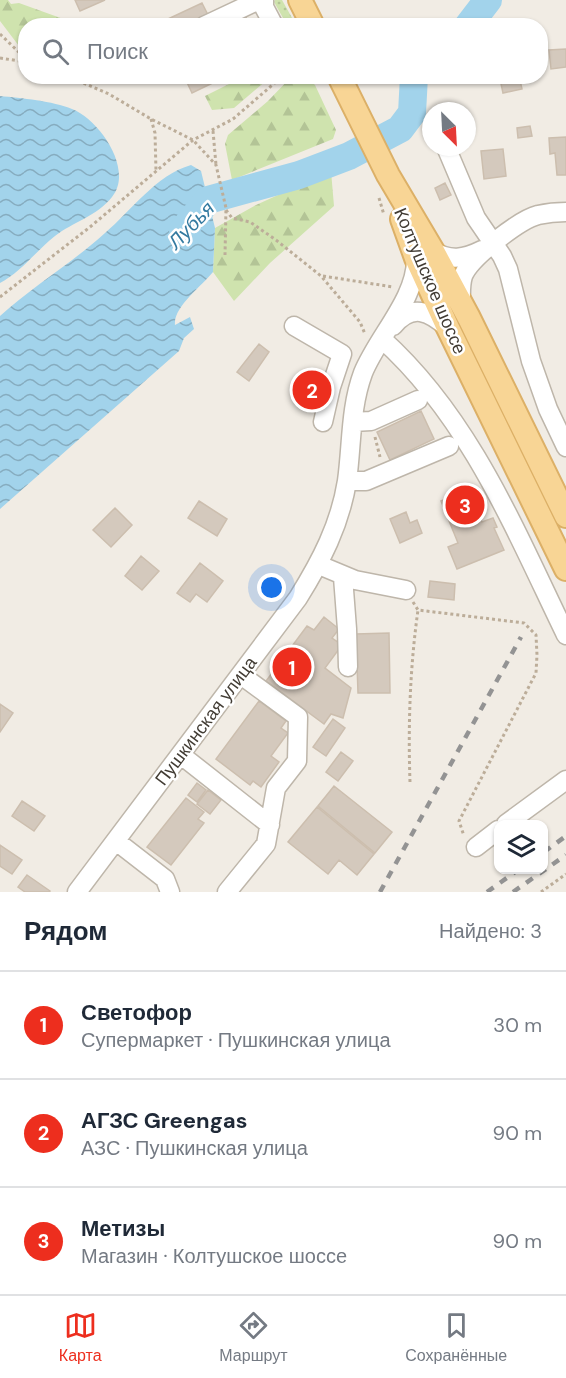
<!DOCTYPE html>
<html lang="ru">
<meta charset="utf-8">
<style>
:root{--surface:#fff;--page:#f6f6f7;--text:#1f2937;--muted:#747a83;--line:#e0e1e3;--accent:#ed2e1e}
body{margin:0;font-family:"DM Sans",sans-serif;background:var(--page);color:var(--text)}
.controls{position:absolute;right:18px;bottom:18px;display:grid;overflow:hidden;border-radius:12px;box-shadow:0 2px 4px #0004}
.controls button{width:54px;height:54px;display:grid;place-items:center;padding:0;border:0;border-bottom:2px solid var(--line);background:var(--surface);color:var(--text);font:30px sans-serif}
.compass{position:absolute;left:422px;top:102px;width:54px;height:54px;border-radius:50%;background:var(--surface);box-shadow:0 2px 4px #0004;rotate:156deg}
.you{position:absolute;left:272px;top:588px;width:21px;height:21px;margin:-15px;border:4px solid #fff;border-radius:50%;background:#1a73e8;box-shadow:0 0 0 9px #1a73e833}
.badge{display:grid;place-items:center;width:39px;height:39px;border-radius:50%;background:var(--accent);color:#fff;font-size:20px;font-weight:700}
.pin{position:absolute;translate:-50% -50%;border:3px solid #fff;box-shadow:0 2px 6px #0006}
.list{margin:0;padding:0;list-style:none}
h2{display:flex;justify-content:space-between;align-items:center;height:78px;margin:0;padding:0 24px;font-size:26px}
h2 small{font-size:20px;font-weight:400;color:var(--muted)}
.list li{display:grid;grid-template-columns:39px 1fr auto;gap:18px;align-items:center;box-sizing:border-box;height:108px;padding:0 24px;border-top:2px solid var(--line)}
.list b{display:block;font-size:22px;white-space:nowrap}
.list p{margin:0;font-size:20px;white-space:nowrap;color:var(--muted)}
.list em{font-size:20px;font-style:normal;color:var(--muted)}
.icon{flex:none;width:33px;height:33px;fill:none;stroke:currentColor;stroke-width:2;stroke-linecap:round;stroke-linejoin:round}
.map{position:relative;flex:none;width:566px;height:892px;overflow:hidden}
.search{position:absolute;background:var(--surface);box-shadow:0 2px 4px #0004;left:18px;right:18px;top:18px;height:66px;display:flex;align-items:center;gap:15px;box-sizing:border-box;padding:0 21px;border-radius:24px;color:var(--muted);font-size:22px}
.sheet{height:402px;background:var(--surface)}
nav{display:flex;justify-content:space-around;align-items:center;box-sizing:border-box;height:84px;border-top:2px solid var(--line);background:var(--surface);font-size:16px;color:var(--muted)}
nav a{display:grid;justify-items:center;gap:3px}
nav .on{color:var(--accent)}
.map>svg:first-child{display:block}
.grass{fill:url(#grass-dots)}
.forest{fill:url(#forest-firs)}
.water{fill:url(#water-waves)}
.lines{fill:none;stroke-linecap:round;stroke-linejoin:round}
.river{stroke:#a2d3eb;stroke-width:28}
.building{fill:#d4c9bd;stroke:#ccbeae;stroke-width:1.5}
.minor-casing{stroke:#beb6aa;stroke-width:21}
.major-casing{stroke:#dcb067;stroke-width:26}
.path{stroke:#bcad99;stroke-width:3;stroke-dasharray:3 3;stroke-linecap:butt}
.minor{stroke:#fff;stroke-width:18}
.major{stroke:#f8d595;stroke-width:22}
.rail{stroke:#939393;stroke-width:4.5;stroke-dasharray:8 8;stroke-linecap:butt}
.labels{text-anchor:middle;stroke-width:5;stroke-linejoin:round;paint-order:stroke}
.street-label{font-size:18px;fill:#423c34;stroke:#fff}
.water-label{font-size:20px;font-style:italic;fill:#337aa0;stroke:#fff}
</style>
<div class="map">
<svg width="566" height="892" viewBox="0 0 566 892">
<defs>
<pattern id="grass-dots" width="8" height="8" patternUnits="userSpaceOnUse" patternTransform="scale(1.5)"><rect width="8" height="8" fill="#cfe3ae"/><path d="M2 2h.1M6 6h.1" fill="none" stroke="#b3c496" stroke-width="1.8" stroke-linecap="round"/></pattern>
<pattern id="forest-firs" width="22" height="20" patternUnits="userSpaceOnUse" patternTransform="scale(1.5)"><rect width="22" height="20" fill="#cfe3ae"/><path d="M5 1l3.5 6h-7zM16 11l3.5 6h-7z" fill="#b3c496"/></pattern>
<pattern id="water-waves" width="16" height="10" patternUnits="userSpaceOnUse" patternTransform="scale(1.5)"><rect width="16" height="10" fill="#a2d3eb"/><path d="M0 5q4-4 8 0t8 0" fill="none" stroke="#86acbf"/></pattern>
</defs>
<rect width="100%" height="100%" fill="#f1ece4"/>
<path class="grass" d="M275,0H282L296,25H287L274,2Z"/>
<path class="forest" d="M0,0H8L11,4L19,3L80,25L26,26L25,47L19,46L0,21Z
M245,76L269,77L267,80L234,108L212,110L205,96Z
M291,77H306L315,85L336,130L333,139L232,180L225,144L228,135L268,101Z
M331,171L334,206L270,263L234,301L213,272L215,228L256,205Z"/>
<path class="water" d="M0,96C21,98 53,101 72,109C100,120 134,170 112,197C97,216 73,222 55,236C37,250 21,272 0,283Z
M191,165L201,171L215,228L213,272C202,286 173,307 175,325L190,317L194,329L184,338L179,351L0,509V316C33,286 72,263 105,233C132,210 156,175 191,165Z"/>
<g class="lines">
<path class="river" d="M468,26L488,0
M183,230L208,200L299,175L349,156L400,129L412,113L414,76"/>
</g>
<path class="building" d="M75,0H105L80,11Z
M202,3L208,15L186,26H153Z
M245,15L250,26H222Z
M566,49V67L551,69L549,50Z
M184,76H227L192,93Z
M511,76H519L522,89L503,93L500,79Z
M530,126L532,136L518,138L517,128Z
M566,137V175H557L555,153L550,154L549,138Z
M503,149L506,176L484,179L481,151Z
M445,183L451,195L440,200L435,188Z
M259,344L269,352L249,381L237,372Z
M307,370L328,380L314,408L293,398Z
M421,411L434,439L390,460L377,432Z
M469,490L482,522L493,518L497,527L494,528L504,550L457,569L448,547L458,543L441,501Z
M199,501L227,519L217,536L188,518Z
M115,508L132,525L111,547L93,530Z
M406,512L410,523L417,520L422,533L400,543L390,519Z
M141,556L159,571L142,590L125,576Z
M200,563L223,581L207,602L196,594L190,602L177,593Z
M430,581L455,584L454,600L428,597Z
M324,617L339,629L332,638L342,645L325,668L351,688L343,718L331,714L324,724L266,681L307,626L314,630Z
M389,633L390,693H358L356,634Z
M259,701L286,721L281,728L288,733L271,756L279,762L261,787L253,781L250,785L216,759Z
M0,704L13,713L0,732Z
M333,719L345,728L326,756L313,747Z
M341,752L353,761L338,781L326,772Z
M197,783L206,790L197,802L188,795Z
M334,786L392,832L375,853L318,806Z
M208,790L221,800L210,814L197,804Z
M186,798L204,812L198,819L204,823L171,865L147,847Z
M22,801L45,816L34,831L12,816Z
M317,807L374,854L357,875L339,860L328,874L288,842Z
M0,845L22,860L12,874L0,866Z
M27,875L50,891L49,892H25L18,887Z"/>
<g class="lines">
<defs>
<path id="minor" d="M264,0V7L274,26
M204,26L259,0
M446,147L476,218L502,256L508,269L531,361L548,409L566,447
M433,251C450,261 464,259 482,250
M461,304C461,294 460,286 463,276C470,258 519,220 538,215C547,213 557,212 566,212
M294,326L342,354L331,387L323,422
M393,326C412,303 429,311 448,328
M382,339C470,418 515,530 566,635
M353,422L371,421L418,400
M347,481H366L449,446
M319,565L355,580L406,590
M343,577L347,629L348,667
M181,755L270,825
M506,824L566,780
M116,841L165,879L170,892
M476,847L498,830
M77,892L298,598C321,561 340,525 347,481C352,445 350,408 363,373C378,336 417,298 416,258
M227,892L266,844L276,788L297,761L298,717L241,675"/>
<path id="major" d="M300,0L313,26
M339,76L388,175L433,251L469,318L566,516
M402,219L416,258L448,328L566,569"/>
</defs>
<use href="#minor" class="minor-casing"/>
<use href="#major" class="major-casing"/>
<path class="path" d="M0,34L26,59
M0,58L26,62
M67,76L109,94L151,119L193,140L216,165L226,208L225,255
M151,119L155,133L156,171
M213,131L216,165
M379,198L384,215
M226,210L232,218L250,222L276,240L321,276L360,322L365,334
M323,276L393,287
M0,297L90,227L193,140L233,119L277,81L278,76
M375,437L380,457
M413,602L418,610L524,623L536,635L537,655L536,673L459,821L464,836
M410,782C408,725 410,667 418,610
M541,892L566,874"/>
<use href="#minor" class="minor"/>
<use href="#major" class="major"/>
<path class="rail" d="M544,852L566,836
M380,892L521,637
M487,892L518,870
M513,892L566,855"/>
</g>
<g class="labels">
<g class="street-label">
<text transform="translate(430 281) rotate(67)" y="6">Колтушское шоссе</text>
<text transform="translate(206 721) rotate(-53)" y="6">Пушкинская улица</text>
</g>
<g class="water-label">
<text transform="translate(191 225) rotate(-46)" y="7">Лубья</text>
</g>
</g>
</svg>
<div class="controls">
<button><svg class="icon" aria-label="layers" viewBox="0 0 24 24"><path d="M12 4l9 5-9 5-9-5zM3 14l9 5 9-5"/></svg></button>
</div>
<svg class="compass" viewBox="-18 -18 36 36"><path d="M0-13l5 13h-10z" fill="#e53935"/><path d="M0 13l5-13h-10z" fill="#747a83"/></svg>
<div class="you"></div>
<div class="pin badge" style="left:292px;top:667px">1</div>
<div class="pin badge" style="left:312px;top:390px">2</div>
<div class="pin badge" style="left:465px;top:505px">3</div>
<div class="search"><svg class="icon" aria-label="search" viewBox="0 0 24 24"><circle cx="10" cy="10" r="6"/><path d="M15 15l6 6"/></svg>Поиск</div>
</div>
<section class="sheet">
<h2>Рядом<small>Найдено: 3</small></h2>
<ul class="list">
<li><span class="badge">1</span><div><b>Светофор</b><p>Супермаркет · Пушкинская улица</p></div><em>30 m</em></li>
<li><span class="badge">2</span><div><b>АГЗС Greengas</b><p>АЗС · Пушкинская улица</p></div><em>90 m</em></li>
<li><span class="badge">3</span><div><b>Метизы</b><p>Магазин · Колтушское шоссе</p></div><em>90 m</em></li>
</ul>
</section>
<nav>
<a class="on"><svg class="icon" aria-label="map" viewBox="0 0 24 24"><path d="M3 6l6-2 6 2 6-2v14l-6 2-6-2-6 2zM9 4v14M15 6v14"/></svg>Карта</a>
<a><svg class="icon" aria-label="directions" viewBox="0 0 24 24"><path d="M12 3l9 9-9 9-9-9zM9 14v-3h6M13 9l2 2-2 2"/></svg>Маршрут</a>
<a><svg class="icon" aria-label="saved" viewBox="0 0 24 24"><path d="M7 4h10v16l-5-4-5 4z"/></svg>Сохранённые</a>
</nav>
